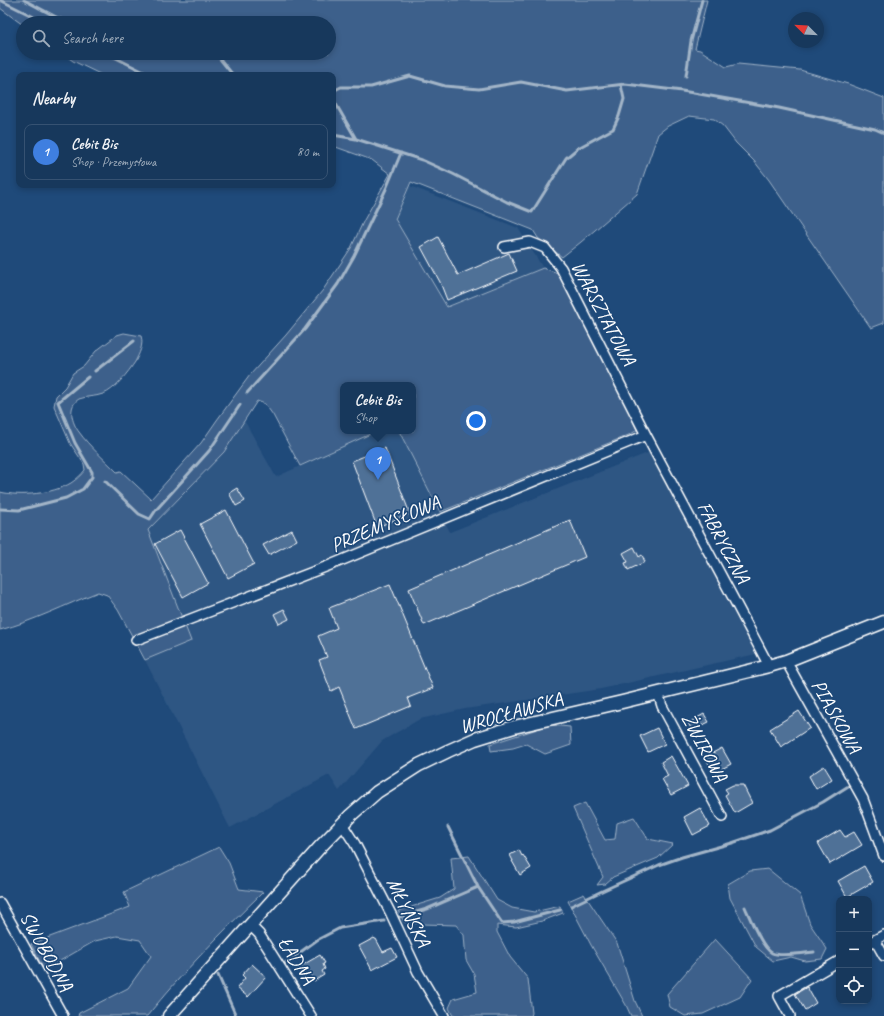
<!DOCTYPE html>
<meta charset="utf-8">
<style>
:root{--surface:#17385c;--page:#244365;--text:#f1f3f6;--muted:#9eacbb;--line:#365272;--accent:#ff9aa2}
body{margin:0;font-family:Caveat,sans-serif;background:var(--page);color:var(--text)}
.controls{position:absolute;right:12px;bottom:12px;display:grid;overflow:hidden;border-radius:8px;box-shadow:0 2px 6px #0003}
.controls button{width:36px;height:36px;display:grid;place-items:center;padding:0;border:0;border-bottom:1px solid var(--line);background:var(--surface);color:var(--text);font:20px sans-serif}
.compass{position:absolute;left:788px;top:12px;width:36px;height:36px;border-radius:50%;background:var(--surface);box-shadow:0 2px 6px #0003;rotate:294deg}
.you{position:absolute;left:476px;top:421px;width:14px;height:14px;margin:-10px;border:3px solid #fff;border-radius:50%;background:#1a73e8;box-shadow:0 0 0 6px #1a73e833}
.badge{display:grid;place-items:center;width:26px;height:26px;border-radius:50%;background:var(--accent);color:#fff;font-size:13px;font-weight:700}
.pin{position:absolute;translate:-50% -33px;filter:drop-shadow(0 1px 2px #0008)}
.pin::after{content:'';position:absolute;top:21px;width:14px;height:12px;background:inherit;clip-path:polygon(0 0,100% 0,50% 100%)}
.popup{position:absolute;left:340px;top:382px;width:76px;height:52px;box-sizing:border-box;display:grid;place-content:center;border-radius:8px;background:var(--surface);filter:drop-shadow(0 1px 3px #0005);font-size:13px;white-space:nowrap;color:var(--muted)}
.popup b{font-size:15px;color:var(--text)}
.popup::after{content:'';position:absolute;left:50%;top:100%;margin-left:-8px;border:8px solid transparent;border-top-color:var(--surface)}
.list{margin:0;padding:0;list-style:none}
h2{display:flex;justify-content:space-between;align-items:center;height:52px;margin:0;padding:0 16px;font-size:17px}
h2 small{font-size:13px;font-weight:400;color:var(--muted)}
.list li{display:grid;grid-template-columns:26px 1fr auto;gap:12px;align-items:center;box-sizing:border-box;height:56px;margin:0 8px 8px;padding:0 8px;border:1px solid var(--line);border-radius:8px}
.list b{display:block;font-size:15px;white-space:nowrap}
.list p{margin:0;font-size:13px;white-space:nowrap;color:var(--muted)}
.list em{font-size:13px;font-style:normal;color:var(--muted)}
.icon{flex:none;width:22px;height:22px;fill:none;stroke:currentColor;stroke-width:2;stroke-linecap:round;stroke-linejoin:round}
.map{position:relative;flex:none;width:884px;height:1016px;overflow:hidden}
.search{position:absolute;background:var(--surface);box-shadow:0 2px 6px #0003;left:16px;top:16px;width:320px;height:44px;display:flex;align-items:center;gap:10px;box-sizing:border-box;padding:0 14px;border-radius:22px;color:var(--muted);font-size:15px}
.panel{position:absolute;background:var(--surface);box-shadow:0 2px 6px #0003;left:16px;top:72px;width:320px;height:116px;border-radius:8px}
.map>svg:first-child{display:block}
.built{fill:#2e5683}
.green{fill:#3c618b;stroke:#9eb0c5}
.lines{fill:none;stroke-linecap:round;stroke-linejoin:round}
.stream{stroke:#a3b5c8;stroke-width:3}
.building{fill:#507197;stroke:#fff}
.minor-casing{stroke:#fff;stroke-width:12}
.major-casing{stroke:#fff;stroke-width:15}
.minor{stroke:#1f4a7a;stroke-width:9}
.major{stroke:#1f4a7a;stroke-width:12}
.labels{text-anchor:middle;stroke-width:3.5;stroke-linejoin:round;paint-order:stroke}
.street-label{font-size:20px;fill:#fff;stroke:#1f4a7a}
</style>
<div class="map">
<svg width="884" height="1016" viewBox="0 0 884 1016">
<rect width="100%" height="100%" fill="#1f4a7a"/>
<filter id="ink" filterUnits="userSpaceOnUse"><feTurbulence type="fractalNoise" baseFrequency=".025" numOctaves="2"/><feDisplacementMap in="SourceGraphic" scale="8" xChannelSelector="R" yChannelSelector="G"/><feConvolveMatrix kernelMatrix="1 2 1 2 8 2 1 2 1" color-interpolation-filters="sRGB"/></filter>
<g filter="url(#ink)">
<path class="built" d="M410,186L518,228L543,268L447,307L395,219Z
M244,420L276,477L377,431H399L450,532L650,452L756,654L601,689L465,709L420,719L382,741L339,791L329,775L230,828L145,660L191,641L148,530L224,452Z"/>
<path class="green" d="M0,0H707L695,49L700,50L726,67L738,64L800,70L848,84L884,98V323L871,328L795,218L769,180L754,161L736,143L723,126L714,119L689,116L668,126L658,134L637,194L581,242L562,257L538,238L533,230L411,182L395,219L447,307L543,268L558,273L628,410L637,430L631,434L440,512L399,431H413V385H343V431H377L300,466L273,415L265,404L257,401L224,452L148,530L191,641L145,660L118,610L107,595L98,592C65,605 34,621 0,630V492C21,497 52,494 71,483C77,479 81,475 85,470L84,464L70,443L54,406L56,396L65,387L73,373L84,366L96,351L117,335L124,333L141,336C144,345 139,354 135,362C129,371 114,391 103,394C95,397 87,396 79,399C67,406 72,423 79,432C89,446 104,459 117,472L121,471L151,499L201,443L217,420L250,375L286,335L323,290L351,248L364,220L390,174L372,160L333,146V75H102L73,61L62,53H329V23H23V25L0,8Z
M550,725L570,727L571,745L545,754L526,744L513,748L491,751L490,744Z
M585,803L605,840L615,839L617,823L634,817L648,839L673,844L658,858L613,877L605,884L597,885L603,877L573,808Z
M219,847L229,863L239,889L263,892C222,932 183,972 147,1016H78L79,1013L128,988L151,956L140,940L117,936L95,941L44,970L31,944L130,907L124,892Z
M469,856L497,900L512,908L534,912L560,906L563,913L542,921L516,927L497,925V932L510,957L528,979L532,1013L531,1016H453L449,1008L453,999L477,992L474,974L466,960L464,935L456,925L422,924L404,922L398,911L440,898L454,889L451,858Z
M768,869L800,895L810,924L827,949L822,959L805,961L791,957L773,961L756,947L730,898L728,884L750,871Z
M584,894L617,943L635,1001L642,1016H631L626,1005L591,945L568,901Z
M715,939L752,979L740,997L703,1014L685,1016L670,1007L667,994Z"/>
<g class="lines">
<path class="stream" d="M0,0L46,23
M24,0L58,18L71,23
M106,53L150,75
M214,53L216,54L233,75
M686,76L691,41L702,0
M333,91L341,87H371L410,76L445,86L479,89L521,82L567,91L625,84L682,91L779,108L875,129L884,133
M333,99L356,139L422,160L453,174L507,202L532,212L566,158L578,148L613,129L619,116L624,99L621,85
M333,135L356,139
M95,371L134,341
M247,393L305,329L338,284L354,256L386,189L401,153
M105,481L139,514L150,519L156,510L209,451L240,405
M0,509L19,510L66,498L83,489L92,477V472L75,443L58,402L88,377
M448,827L478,887L502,923L514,922L560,910
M571,906L602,891L659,865L682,857L732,843L770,830L823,802L850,785
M745,907C750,918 762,948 772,953C780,957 805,953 814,952
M399,917L427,909L478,887
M284,964L317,940L340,928L384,921
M218,975L236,1016"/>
</g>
<path class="building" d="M438,237L458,275L509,253L517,271L447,300L440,282L421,247Z
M385,448L410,514L377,527L352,461Z
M237,488L245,501L236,506L229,493Z
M226,510L254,564L228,578L200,524Z
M570,520L585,557L424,625L409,589Z
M180,530L208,583L183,597L155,544Z
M292,530L297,540L269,555L263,545Z
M634,547L639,557L642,555L645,562L628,570L625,563L628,562L623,553Z
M390,584L433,688L408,698L411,706L356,729L339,687L331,691L319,660L327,657L318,636L337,628L329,608Z
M284,609L289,619L279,624L274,614Z
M799,711L810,728L781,747L770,729Z
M704,714L709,722L692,730L688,723Z
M657,728L665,744L648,752L640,736Z
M722,748L731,764L714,773L705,757Z
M671,756L688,786L671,795L662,779L668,776L661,762Z
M824,766L832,779L816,789L809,776Z
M733,785H743L752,803L735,813L725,795L728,793L725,789Z
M700,808L710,826L693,835L684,817Z
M840,830L845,837L854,832L862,845L830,864L818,843Z
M519,850L522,856L523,855L531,868L520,875L512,861H513L510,855Z
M864,866L873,882L847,897L838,881Z
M374,938L375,939H376L383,952L392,948L397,957L372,970L359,946Z
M320,955L325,963L323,964L325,969L322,971L324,975L314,981L309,972L305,974L301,966Z
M252,964L266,977L248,997L237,988L245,978L242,975Z
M807,987L816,1003L805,1010L795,994Z"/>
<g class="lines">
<defs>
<path id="minor" d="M504,247L530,242L545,248L561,268L646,435L732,596L769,666
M136,640L328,566L646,435
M786,661L863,799L884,856
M658,693L662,706L722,817
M342,824L355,844L391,914L418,972L444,1016
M0,903L63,1016
M250,925L259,934L311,1016
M875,940L884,956
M869,943L884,935
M790,1016L779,996L839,961"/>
<path id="major" d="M169,1016L320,847L351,815L377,792L419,765L448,751L475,739L514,727L622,702L769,666L786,661L884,622"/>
</defs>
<use href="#minor" class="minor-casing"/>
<use href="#major" class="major-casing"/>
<use href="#minor" class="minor"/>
<use href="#major" class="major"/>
</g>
</g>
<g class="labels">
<g class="street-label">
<text transform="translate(604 313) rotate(62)" y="7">WARSZTATOWA</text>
<text transform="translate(385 523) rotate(-23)" y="7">PRZEMYSŁOWA</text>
<text transform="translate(724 542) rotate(62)" y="7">FABRYCZNA</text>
<text transform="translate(511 712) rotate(-16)" y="7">WROCŁAWSKA</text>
<text transform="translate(837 716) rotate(61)" y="7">PIASKOWA</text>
<text transform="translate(705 747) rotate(62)" y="7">ŻWIROWA</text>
<text transform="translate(409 912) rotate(64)" y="7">MŁYŃSKA</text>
<text transform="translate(47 951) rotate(61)" y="7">SWOBODNA</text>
<text transform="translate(297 960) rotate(58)" y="7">ŁADNA</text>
</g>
</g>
</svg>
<div class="controls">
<button>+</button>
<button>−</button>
<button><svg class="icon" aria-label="locate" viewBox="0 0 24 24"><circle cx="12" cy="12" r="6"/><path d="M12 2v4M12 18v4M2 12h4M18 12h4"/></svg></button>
</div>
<svg class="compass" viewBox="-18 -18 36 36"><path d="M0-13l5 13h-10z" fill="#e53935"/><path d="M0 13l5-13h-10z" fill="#9eacbb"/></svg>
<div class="you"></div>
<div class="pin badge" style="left:378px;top:480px;background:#3f7fe0">1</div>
<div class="popup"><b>Cebit Bis</b>Shop</div>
<div class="search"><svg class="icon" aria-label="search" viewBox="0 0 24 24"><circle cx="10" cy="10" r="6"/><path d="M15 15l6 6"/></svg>Search here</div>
<section class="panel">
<h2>Nearby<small></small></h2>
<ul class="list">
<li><span class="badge" style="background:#3f7fe0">1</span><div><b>Cebit Bis</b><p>Shop · Przemysłowa</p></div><em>80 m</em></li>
</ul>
</section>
</div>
